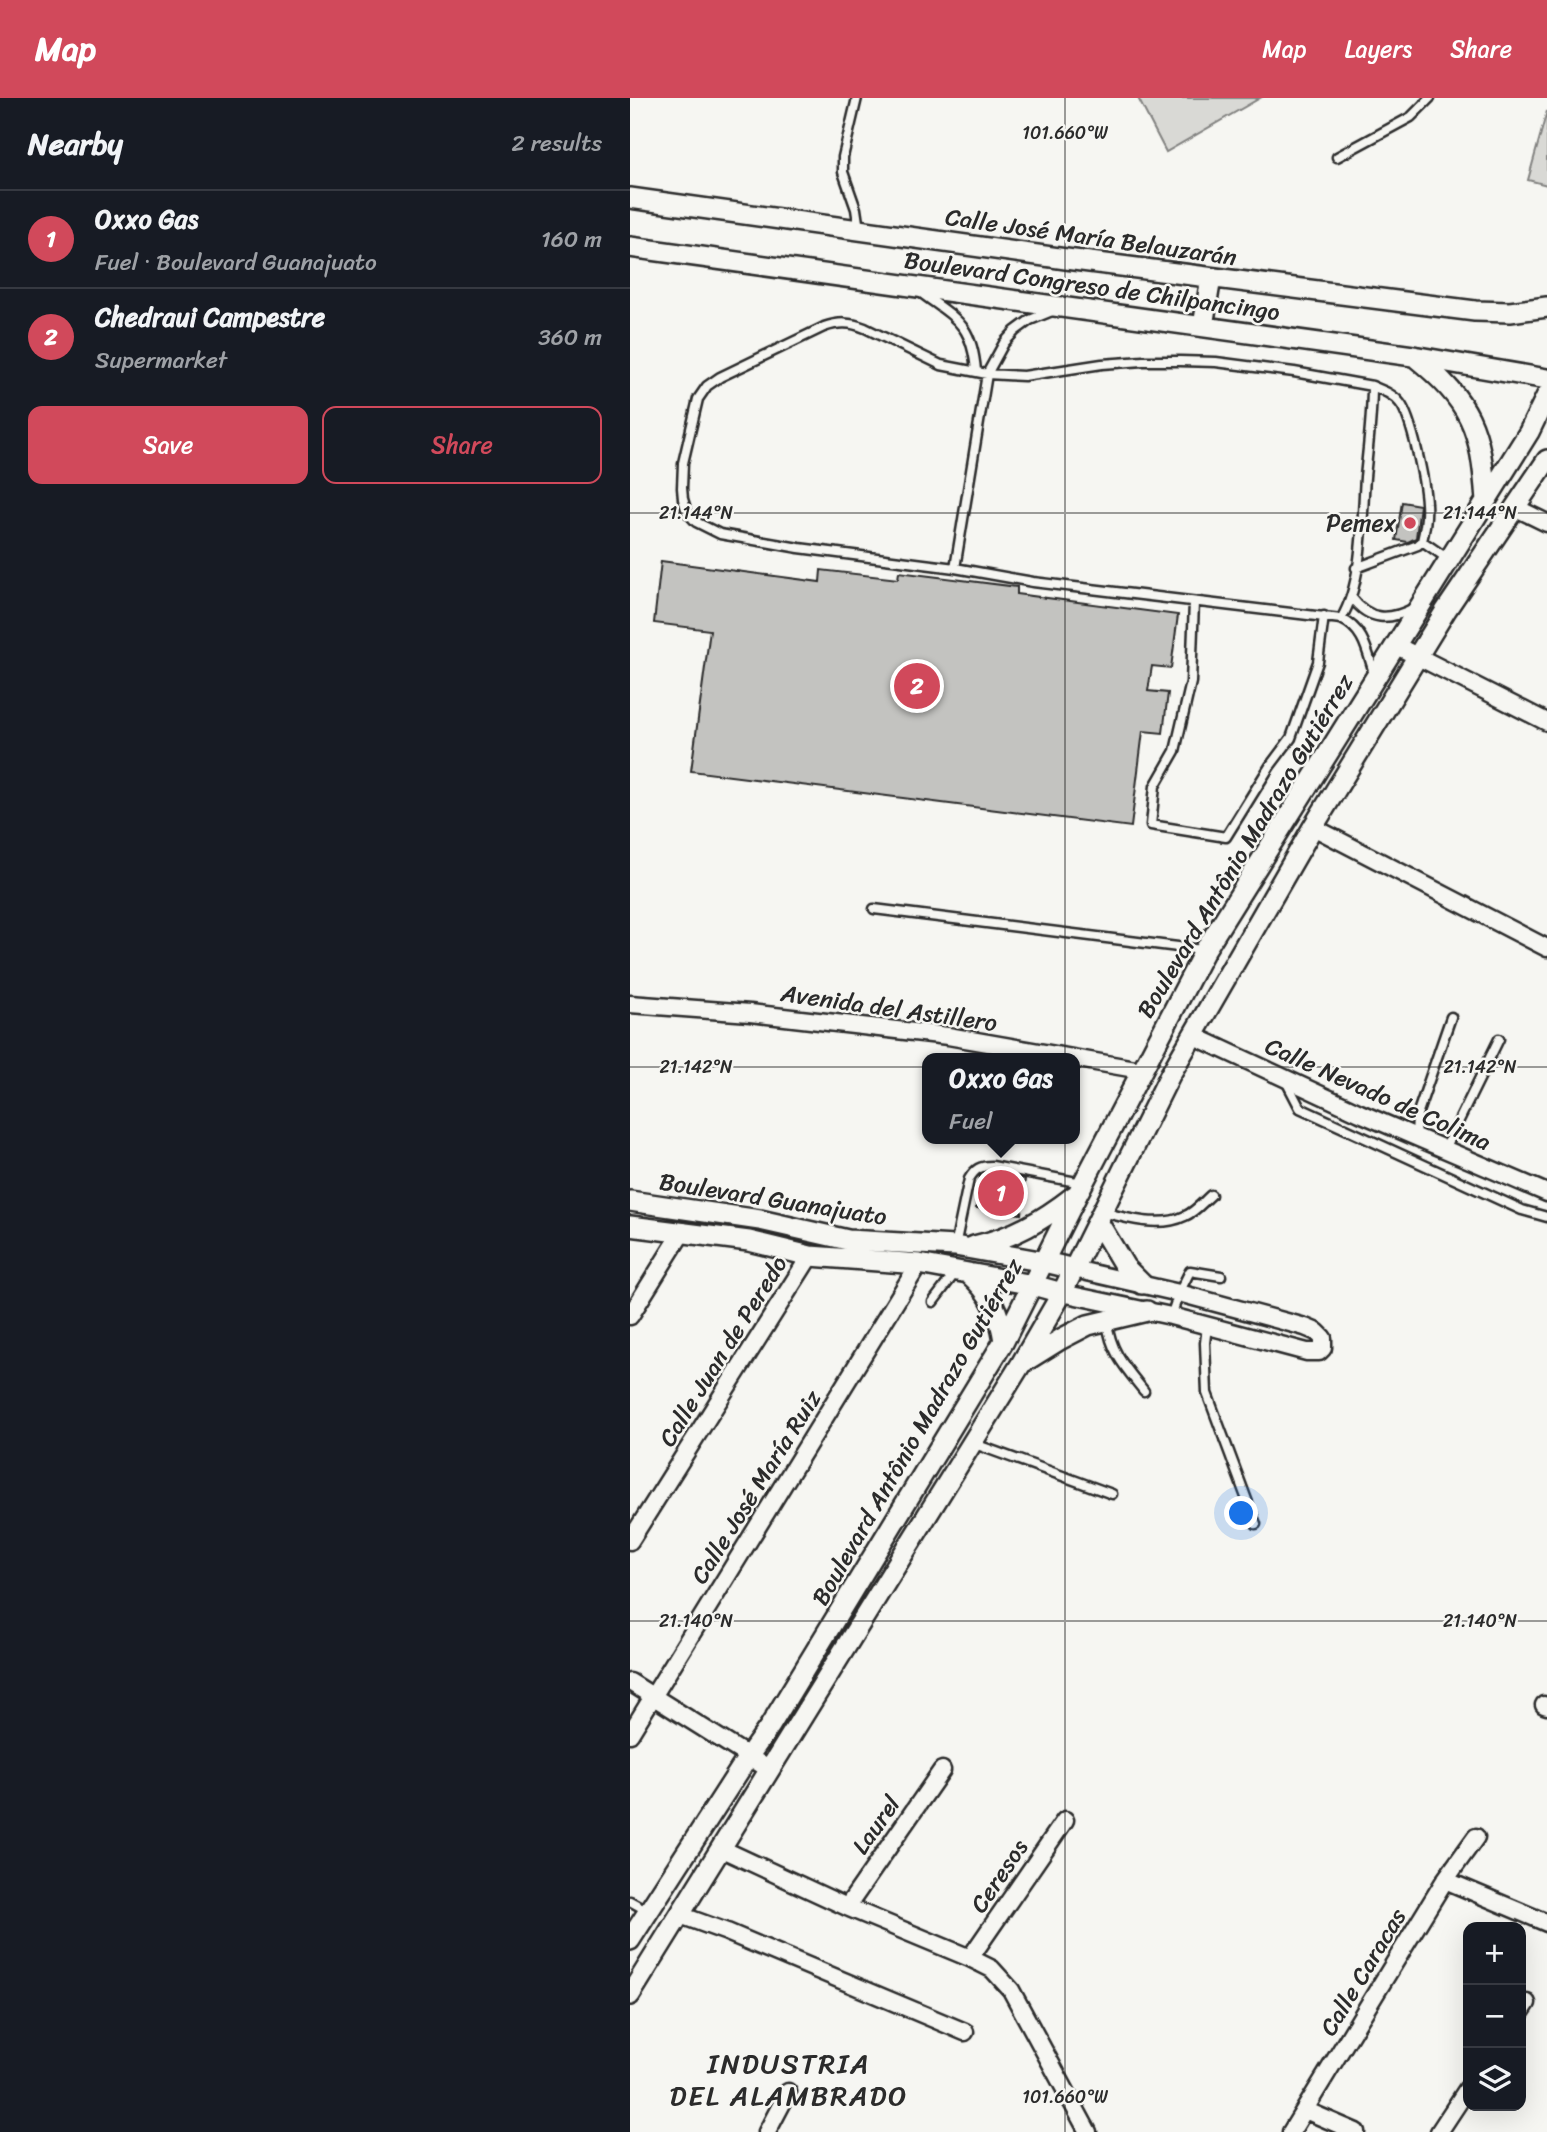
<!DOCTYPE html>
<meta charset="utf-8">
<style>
:root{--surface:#171b24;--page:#242831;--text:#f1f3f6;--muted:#9ea1a6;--line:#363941;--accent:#d1495b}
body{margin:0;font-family:Sriracha,sans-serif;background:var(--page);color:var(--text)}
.controls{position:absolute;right:21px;bottom:21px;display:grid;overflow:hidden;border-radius:14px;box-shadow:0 7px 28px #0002}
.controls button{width:63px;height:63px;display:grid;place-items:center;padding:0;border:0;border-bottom:2px solid var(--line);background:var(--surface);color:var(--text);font:35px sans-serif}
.you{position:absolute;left:612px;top:1416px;width:24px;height:24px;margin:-18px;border:5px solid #fff;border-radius:50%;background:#1a73e8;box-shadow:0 0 0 10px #1a73e833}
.badge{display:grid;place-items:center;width:46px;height:46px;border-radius:50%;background:var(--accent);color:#fff;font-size:23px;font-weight:700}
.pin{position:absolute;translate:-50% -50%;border:4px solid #fff;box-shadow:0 2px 7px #0006}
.popup{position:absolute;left:292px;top:955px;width:158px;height:91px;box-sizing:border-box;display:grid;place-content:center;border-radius:14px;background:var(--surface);filter:drop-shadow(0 2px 5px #0005);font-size:23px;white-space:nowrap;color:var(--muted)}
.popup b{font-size:26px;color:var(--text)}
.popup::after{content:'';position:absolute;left:50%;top:100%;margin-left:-14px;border:14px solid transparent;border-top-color:var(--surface)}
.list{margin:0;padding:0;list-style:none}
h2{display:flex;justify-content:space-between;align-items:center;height:91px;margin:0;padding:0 28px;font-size:30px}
h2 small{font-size:23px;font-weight:400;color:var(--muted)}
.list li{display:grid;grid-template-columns:46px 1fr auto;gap:21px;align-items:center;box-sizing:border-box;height:98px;padding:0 28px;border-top:2px solid var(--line)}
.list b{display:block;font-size:26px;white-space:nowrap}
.list p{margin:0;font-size:23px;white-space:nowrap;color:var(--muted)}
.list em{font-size:23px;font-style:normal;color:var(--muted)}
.actions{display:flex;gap:14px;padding:21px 28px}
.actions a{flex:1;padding:16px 0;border:2px solid var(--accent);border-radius:14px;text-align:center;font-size:24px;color:var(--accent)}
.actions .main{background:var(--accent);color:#fff}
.icon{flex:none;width:38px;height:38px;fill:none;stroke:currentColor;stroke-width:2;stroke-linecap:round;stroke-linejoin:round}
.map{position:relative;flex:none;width:917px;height:2034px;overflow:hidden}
header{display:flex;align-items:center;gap:42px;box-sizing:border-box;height:98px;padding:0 35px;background:var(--accent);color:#fff}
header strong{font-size:33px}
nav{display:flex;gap:38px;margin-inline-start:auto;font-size:24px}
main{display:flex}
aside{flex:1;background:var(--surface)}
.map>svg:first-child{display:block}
.green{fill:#d9d9d5;stroke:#828280;stroke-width:2}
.building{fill:#c3c3c0;stroke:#2b2b2b;stroke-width:2}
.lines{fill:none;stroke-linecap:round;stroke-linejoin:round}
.service-casing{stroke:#2b2b2b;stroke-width:13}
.minor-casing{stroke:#2b2b2b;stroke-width:21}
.tertiary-casing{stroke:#2b2b2b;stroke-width:24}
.service{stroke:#f6f6f2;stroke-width:8}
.minor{stroke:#f6f6f2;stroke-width:16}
.tertiary{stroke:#f6f6f2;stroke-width:19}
.ticks{fill:none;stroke:#2b2b2b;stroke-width:2;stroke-opacity:0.45}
.poi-dot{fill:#d1495b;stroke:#f6f6f2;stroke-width:2.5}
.labels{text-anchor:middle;stroke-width:5;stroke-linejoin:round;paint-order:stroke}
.street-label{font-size:24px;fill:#2b2b2b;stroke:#f6f6f2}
.poi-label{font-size:24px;fill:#2b2b2b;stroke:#f6f6f2;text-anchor:end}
.quarter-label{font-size:28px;letter-spacing:2px;fill:#2b2b2b;stroke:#f6f6f2}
.ticks-label{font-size:18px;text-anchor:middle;fill:#2b2b2b;stroke:#f6f6f2;stroke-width:5;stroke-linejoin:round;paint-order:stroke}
</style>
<header>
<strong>Map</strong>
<nav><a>Map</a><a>Layers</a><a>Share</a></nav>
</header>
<main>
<aside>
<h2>Nearby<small>2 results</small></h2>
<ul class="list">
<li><span class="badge">1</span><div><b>Oxxo Gas</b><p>Fuel · Boulevard Guanajuato</p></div><em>160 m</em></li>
<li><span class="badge">2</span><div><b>Chedraui Campestre</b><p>Supermarket</p></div><em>360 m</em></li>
</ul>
<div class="actions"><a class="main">Save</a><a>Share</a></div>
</aside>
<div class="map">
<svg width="917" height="2034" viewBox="0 0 917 2034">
<rect width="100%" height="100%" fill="#f6f6f2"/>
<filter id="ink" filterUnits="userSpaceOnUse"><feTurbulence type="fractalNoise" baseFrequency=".0143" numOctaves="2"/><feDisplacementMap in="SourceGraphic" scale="14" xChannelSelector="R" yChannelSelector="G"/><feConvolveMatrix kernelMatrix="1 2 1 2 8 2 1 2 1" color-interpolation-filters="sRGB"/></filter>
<g filter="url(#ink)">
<path class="green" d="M508,0H630L536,54Z
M917,13V87L898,82Z"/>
<path class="building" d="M772,404L790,407L786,440L778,444L766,442Z
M31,463L190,484L191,472L268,481L269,474L387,489V496L548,517L541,570L522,568L518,593L538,595L533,635L513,633L501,729L61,673L80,532L24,525Z
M360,1075L395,1081L391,1116L346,1110L350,1078Z"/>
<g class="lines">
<defs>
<path id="service" d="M227,0L213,59V74L226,111L229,131
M707,59L781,19L800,0
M290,194C326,221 342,225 346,273
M792,443L818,461
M325,470L357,276L374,245L385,233L400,222L422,213
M726,470L788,447L792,443C795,431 797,418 796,405C795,385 782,320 770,305C763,296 752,292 742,288
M722,500C739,523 759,523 784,510
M564,504L561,584L545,653L525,688L521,727L596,739L640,668L661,640L688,564L694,518
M711,521C733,485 732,422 735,379C738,349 742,319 742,288L664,274L586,264L550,263H513L472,266L394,278L357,276L311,267L235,230C220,224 209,224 194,229L90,279L77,288L68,301L53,365L52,390L53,401L57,414L66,424L90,436L169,450L325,470L403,484L711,521C734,531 737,553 744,575
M244,811L572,852
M656,983L670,1010L892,1112L917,1119
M786,1039L787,1017L821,919
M815,1051L869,941
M473,1114C498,1121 531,1130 555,1118C565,1114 573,1104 581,1097
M325,1148L339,1081C345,1071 350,1068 362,1068L452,1085
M303,1204L325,1175
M541,1218L549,1195L560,1173L591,1178
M477,1224C481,1255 495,1269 514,1293
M577,1228L575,1245L577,1295L626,1426
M342,1345L482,1396
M0,1803L18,1813"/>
<path id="minor" d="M884,409L917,425
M765,547L917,624
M683,729L917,850
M0,906L120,915L318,938L511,972
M562,937L730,1015L917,1095
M432,1195L541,1218L677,1254H689L693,1250V1240L687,1234L675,1229L549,1195L444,1171
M0,1218L53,1133
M0,1443L180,1158
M0,1584L140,1672
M914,1607L917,1608
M0,1636L289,1166
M92,1751L217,1809L340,1860L362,1871L381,1892L458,2034
M815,1782L917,1825
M217,1809L312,1672
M50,1817L97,1834L335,1934
M340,1860L435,1722
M891,1914L897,1905
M675,2012L726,2034
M137,2034L158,1994
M661,2034L815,1782L846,1739
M809,2034L838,1990"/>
<path id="tertiary" d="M0,100L436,161L845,213L880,214L917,209
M0,149L783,258L917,281
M573,228L581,180
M784,258C841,304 851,330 856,403
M0,1103L130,1122L218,1142L325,1148L415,1164L444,1171
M468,1124L495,1169L512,1186
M0,1128L119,1143L180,1158L289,1166L403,1187L432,1195
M344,1148C383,1140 413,1122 444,1098
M338,1175C360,1194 370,1215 374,1243
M394,1264L431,1241L458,1227L517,1213
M0,1842L118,1659L140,1628L374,1243L448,1095L575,852L899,334L917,297
M0,1897L391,1266L432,1195L540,977L683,729L816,512L917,362"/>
</defs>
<use href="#service" class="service-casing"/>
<use href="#minor" class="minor-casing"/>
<use href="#tertiary" class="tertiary-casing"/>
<use href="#service" class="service"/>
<use href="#minor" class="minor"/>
<use href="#tertiary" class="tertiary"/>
</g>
</g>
<path class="ticks" d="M435,0V2034M0,415H917M0,969H917M0,1523H917"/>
<circle class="poi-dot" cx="780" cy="425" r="7"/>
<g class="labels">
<g class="street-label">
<text transform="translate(461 139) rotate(8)" y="8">Calle José María Belauzarán</text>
<text transform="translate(462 188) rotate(8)" y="8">Boulevard Congreso de Chilpancingo</text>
<text transform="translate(615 748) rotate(-59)" y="8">Boulevard Antônio Madrazo Gutiérrez</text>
<text transform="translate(259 910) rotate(8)" y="8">Avenida del Astillero</text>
<text transform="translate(748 996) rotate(24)" y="8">Calle Nevado de Colima</text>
<text transform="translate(143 1101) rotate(9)" y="8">Boulevard Guanajuato</text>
<text transform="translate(93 1253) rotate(-58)" y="8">Calle Juan de Peredo</text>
<text transform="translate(287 1334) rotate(-60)" y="8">Boulevard Antônio Madrazo Gutiérrez</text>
<text transform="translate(126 1389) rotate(-58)" y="8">Calle José María Ruiz</text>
<text transform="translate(246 1727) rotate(-55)" y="8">Laurel</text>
<text transform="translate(369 1778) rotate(-56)" y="8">Ceresos</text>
<text transform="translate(733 1874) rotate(-59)" y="8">Calle Caracas</text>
</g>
<g class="poi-label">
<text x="766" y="433">Pemex</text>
</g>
<g class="quarter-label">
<text x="159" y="1975">INDUSTRIA<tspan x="159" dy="32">DEL ALAMBRADO</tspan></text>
</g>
</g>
<g class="ticks-label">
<text x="435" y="41">101.660°W</text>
<text x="66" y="421">21.144°N</text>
<text x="850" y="421">21.144°N</text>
<text x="66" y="975">21.142°N</text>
<text x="850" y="975">21.142°N</text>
<text x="66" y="1529">21.140°N</text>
<text x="850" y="1529">21.140°N</text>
<text x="435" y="2005">101.660°W</text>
</g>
</svg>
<div class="controls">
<button>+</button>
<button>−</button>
<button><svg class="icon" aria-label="layers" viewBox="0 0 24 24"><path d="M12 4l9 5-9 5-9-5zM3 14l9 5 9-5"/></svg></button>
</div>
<div class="you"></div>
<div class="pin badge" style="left:371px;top:1095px">1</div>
<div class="popup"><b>Oxxo Gas</b>Fuel</div>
<div class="pin badge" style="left:287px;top:588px">2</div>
</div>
</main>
